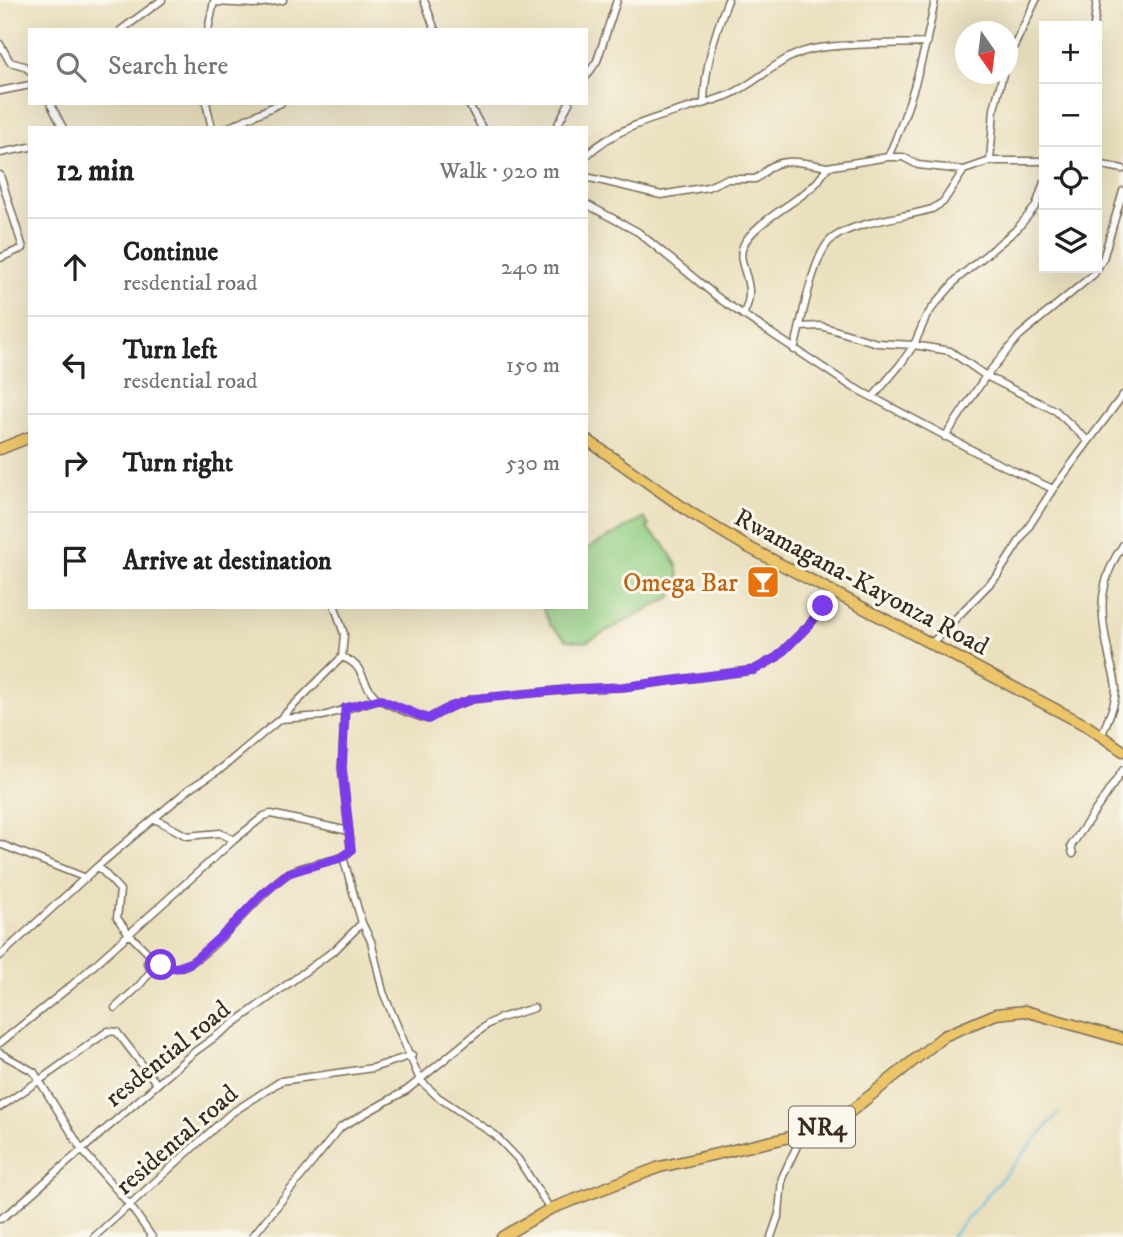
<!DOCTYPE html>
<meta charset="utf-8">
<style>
:root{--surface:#fff;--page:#f6f6f6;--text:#222;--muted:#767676;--line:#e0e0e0}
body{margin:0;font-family:"IM FELL DW Pica",serif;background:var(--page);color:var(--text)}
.controls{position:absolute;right:21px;top:21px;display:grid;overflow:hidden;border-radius:0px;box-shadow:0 7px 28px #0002}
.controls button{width:63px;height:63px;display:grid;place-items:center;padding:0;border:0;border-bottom:2px solid var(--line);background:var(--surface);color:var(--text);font:35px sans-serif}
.compass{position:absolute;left:955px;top:21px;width:63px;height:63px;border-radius:50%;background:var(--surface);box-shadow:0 7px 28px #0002;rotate:166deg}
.stop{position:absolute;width:21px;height:21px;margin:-16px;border:5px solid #7c3aed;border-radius:50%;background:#fff}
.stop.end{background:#7c3aed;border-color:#fff;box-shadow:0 2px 7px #0008}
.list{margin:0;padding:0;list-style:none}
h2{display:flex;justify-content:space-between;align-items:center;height:91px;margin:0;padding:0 28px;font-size:30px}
h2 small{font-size:23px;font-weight:400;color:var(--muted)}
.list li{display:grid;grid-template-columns:46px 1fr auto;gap:21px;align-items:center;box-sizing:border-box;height:98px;padding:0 28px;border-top:2px solid var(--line)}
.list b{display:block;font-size:26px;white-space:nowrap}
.list p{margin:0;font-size:23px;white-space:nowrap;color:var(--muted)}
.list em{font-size:23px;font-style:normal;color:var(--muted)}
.icon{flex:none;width:38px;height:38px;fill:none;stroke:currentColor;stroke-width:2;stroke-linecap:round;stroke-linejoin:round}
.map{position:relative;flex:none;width:1123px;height:1237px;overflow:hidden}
.search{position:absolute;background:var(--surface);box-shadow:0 7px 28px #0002;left:28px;top:28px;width:560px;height:77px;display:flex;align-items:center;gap:18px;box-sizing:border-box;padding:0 24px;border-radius:0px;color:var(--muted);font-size:26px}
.panel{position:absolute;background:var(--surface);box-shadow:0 7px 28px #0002;left:28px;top:126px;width:560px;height:483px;border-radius:0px}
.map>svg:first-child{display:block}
.green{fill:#92ce82;stroke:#667c50;stroke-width:2}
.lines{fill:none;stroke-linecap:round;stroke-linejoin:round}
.stream{stroke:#65c2e3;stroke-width:2}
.street-casing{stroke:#786a56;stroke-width:9}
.highway-casing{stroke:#786a56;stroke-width:13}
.street{stroke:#fff;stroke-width:6}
.highway{stroke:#ecc569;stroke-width:10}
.route{stroke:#7c3aed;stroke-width:9}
.labels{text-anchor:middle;stroke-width:6;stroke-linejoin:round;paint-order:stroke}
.shield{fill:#fbf7ec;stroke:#75685c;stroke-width:2}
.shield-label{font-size:24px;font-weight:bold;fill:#3b2a1e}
.street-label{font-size:26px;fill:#3b2a1e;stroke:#fbf7ec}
.food-label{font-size:26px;fill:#c56008;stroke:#fbf7ec;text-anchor:end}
</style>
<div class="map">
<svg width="1123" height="1237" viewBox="0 0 1123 1237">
<rect width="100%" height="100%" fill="#fbf7ec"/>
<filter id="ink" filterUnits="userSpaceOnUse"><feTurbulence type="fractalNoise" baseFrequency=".0143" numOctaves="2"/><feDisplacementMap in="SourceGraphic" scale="14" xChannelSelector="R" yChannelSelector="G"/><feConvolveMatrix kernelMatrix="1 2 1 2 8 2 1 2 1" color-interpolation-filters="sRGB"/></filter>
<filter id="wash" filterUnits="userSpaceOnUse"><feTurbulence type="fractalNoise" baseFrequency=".00686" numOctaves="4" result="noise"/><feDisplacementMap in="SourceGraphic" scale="28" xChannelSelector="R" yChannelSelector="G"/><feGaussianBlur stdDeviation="1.57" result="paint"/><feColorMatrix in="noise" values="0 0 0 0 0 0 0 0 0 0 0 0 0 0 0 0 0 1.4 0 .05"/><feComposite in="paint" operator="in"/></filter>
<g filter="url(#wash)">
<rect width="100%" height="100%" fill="#eae0be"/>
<path class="green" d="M644,518L649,526L647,529L663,543L677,565L680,582L671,597L586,642L567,640L550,625L542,607H586V549Z"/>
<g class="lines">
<path class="stream" d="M951,1237L1059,1112"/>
</g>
</g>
<g filter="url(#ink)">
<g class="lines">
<defs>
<path id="street" d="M424,0L435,30
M214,2L255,4L283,0
M1094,26L1097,0
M121,30L162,0
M208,30L214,1
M0,44L10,62L24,66L30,71
M1007,61L1036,0
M586,77L597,61L617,0
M0,91L30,85
M704,102C705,67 715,32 728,0
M50,103L63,128
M206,103L212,128
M468,103L482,128
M227,128L281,103
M556,128L569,103
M0,153L30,147
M586,156C624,119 682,113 729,95C762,81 779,54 819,48C854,43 891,44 927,43
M888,157C911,106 925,54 935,0
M990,161L994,109L1003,74
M1097,164L1123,169
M0,175L23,248L0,258
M586,177L661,195L708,187L726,179H755C762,176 767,168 774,165C790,158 811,164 827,167
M586,204L638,232L721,300L851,386L991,460L1053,489
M743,315C760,283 735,267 743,246C753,222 801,201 818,181C821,177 824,172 827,167L888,157H903L918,165L964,170
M800,327L821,326L877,343L914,345L950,351L986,376L1056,411L1088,441
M794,350C801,326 813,251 833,238C857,221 902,218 932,209L943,202L964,170L990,161H1044
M873,397L900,365L914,345L926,317L933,307L957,279L1017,229L1036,206L1044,182
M945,437L986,376L1019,336L1094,274L1103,259L1123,191
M335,607L344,634L342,657C364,665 360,679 373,694C380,703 416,716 428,719L450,707L473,699L574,689L623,687L754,670L777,657L810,624L833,594
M931,644L997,576L1053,489L1123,395
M345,708L342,768L351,850L343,857L362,923L371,941L383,992L420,1080L438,1097L495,1135L518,1159L550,1209
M280,719L342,657
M1102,735C1107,720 1116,705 1116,688C1115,675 1110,663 1108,650C1099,610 1099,580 1123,545
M155,819L187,836L220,833L234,840
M0,844L86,878
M1073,854L1071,846L1123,770
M98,866L120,890L117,918L129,934L150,955L147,963L151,971L138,987L115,1008
M0,956L98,866L189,789L222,768L280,719L323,716L379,699
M147,963C157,964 170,969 180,967C208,961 257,894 286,875C302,865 325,863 343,857
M0,1043L72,985L234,840L264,816L271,814L349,831
M0,1053L34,1072L82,1150L129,1204L152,1237
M0,1107L40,1080L108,1031L117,1032L157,1084
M0,1219L14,1209L193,1053L336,949L362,923
M94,1237L230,1114L281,1081L373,1068L412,1055
M252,1237L341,1127L407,1090L488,1024L500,1018L534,1008
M771,1237L779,1214L782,1178L802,1135"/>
<path id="highway" d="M586,439L691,513L746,546L1087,726L1123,751
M0,449L30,437
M502,1237L550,1209L660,1167L803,1134L827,1125L850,1112L944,1036L996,1014L1025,1011L1123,1039"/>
</defs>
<use href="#street" class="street-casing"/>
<use href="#highway" class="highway-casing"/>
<use href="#street" class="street"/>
<use href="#highway" class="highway"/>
</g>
</g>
<g class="lines" filter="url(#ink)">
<path class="route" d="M161,965L177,968L192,962L228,930L262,894L288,873L343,857L351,850L342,768L345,708L379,699L428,719L450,707L473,699L574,689L623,687L754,670L777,657L810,624L823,606"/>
</g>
<defs>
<symbol id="bar-square" viewBox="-11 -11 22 22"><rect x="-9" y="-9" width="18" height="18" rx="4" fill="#e8710a" stroke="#fbf7ec"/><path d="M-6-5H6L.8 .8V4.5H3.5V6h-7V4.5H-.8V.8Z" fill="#fff"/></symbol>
</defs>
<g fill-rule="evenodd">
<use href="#bar-square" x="744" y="563" width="38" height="38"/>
</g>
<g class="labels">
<rect class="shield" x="789" y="1106.5" width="66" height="41" rx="5"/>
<g class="shield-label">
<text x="822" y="1135">NR4</text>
</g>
<g class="street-label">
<text transform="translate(862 581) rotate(28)" y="9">Rwamagana-Kayonza Road</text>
<text transform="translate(167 1053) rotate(-39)" y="9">resdential road</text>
<text transform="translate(176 1139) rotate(-41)" y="9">residental road</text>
</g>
<g class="food-label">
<text x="738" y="591">Omega Bar</text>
</g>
</g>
</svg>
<div class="controls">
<button>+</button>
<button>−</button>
<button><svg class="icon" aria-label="locate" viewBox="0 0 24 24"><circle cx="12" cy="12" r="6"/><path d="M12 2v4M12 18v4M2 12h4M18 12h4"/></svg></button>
<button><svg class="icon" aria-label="layers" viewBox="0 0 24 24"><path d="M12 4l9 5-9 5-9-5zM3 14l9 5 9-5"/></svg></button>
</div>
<svg class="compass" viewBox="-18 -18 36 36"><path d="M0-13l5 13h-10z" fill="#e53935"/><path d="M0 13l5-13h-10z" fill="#767676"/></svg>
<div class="stop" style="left:161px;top:965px"></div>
<div class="stop end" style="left:823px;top:606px"></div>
<div class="search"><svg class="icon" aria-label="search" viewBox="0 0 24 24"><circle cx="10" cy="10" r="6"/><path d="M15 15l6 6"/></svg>Search here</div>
<section class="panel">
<h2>12 min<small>Walk · 920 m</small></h2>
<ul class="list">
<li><svg class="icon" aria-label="ahead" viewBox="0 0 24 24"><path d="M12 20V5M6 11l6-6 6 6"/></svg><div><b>Continue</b><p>resdential road</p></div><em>240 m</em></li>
<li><svg class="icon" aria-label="left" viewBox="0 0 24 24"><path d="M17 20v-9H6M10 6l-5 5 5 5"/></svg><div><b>Turn left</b><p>resdential road</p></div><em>150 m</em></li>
<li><svg class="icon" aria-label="right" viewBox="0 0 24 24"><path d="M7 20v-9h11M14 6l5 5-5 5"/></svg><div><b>Turn right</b></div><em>530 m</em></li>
<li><svg class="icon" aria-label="arrive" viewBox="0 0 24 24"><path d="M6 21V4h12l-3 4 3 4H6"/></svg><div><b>Arrive at destination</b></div></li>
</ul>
</section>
</div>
